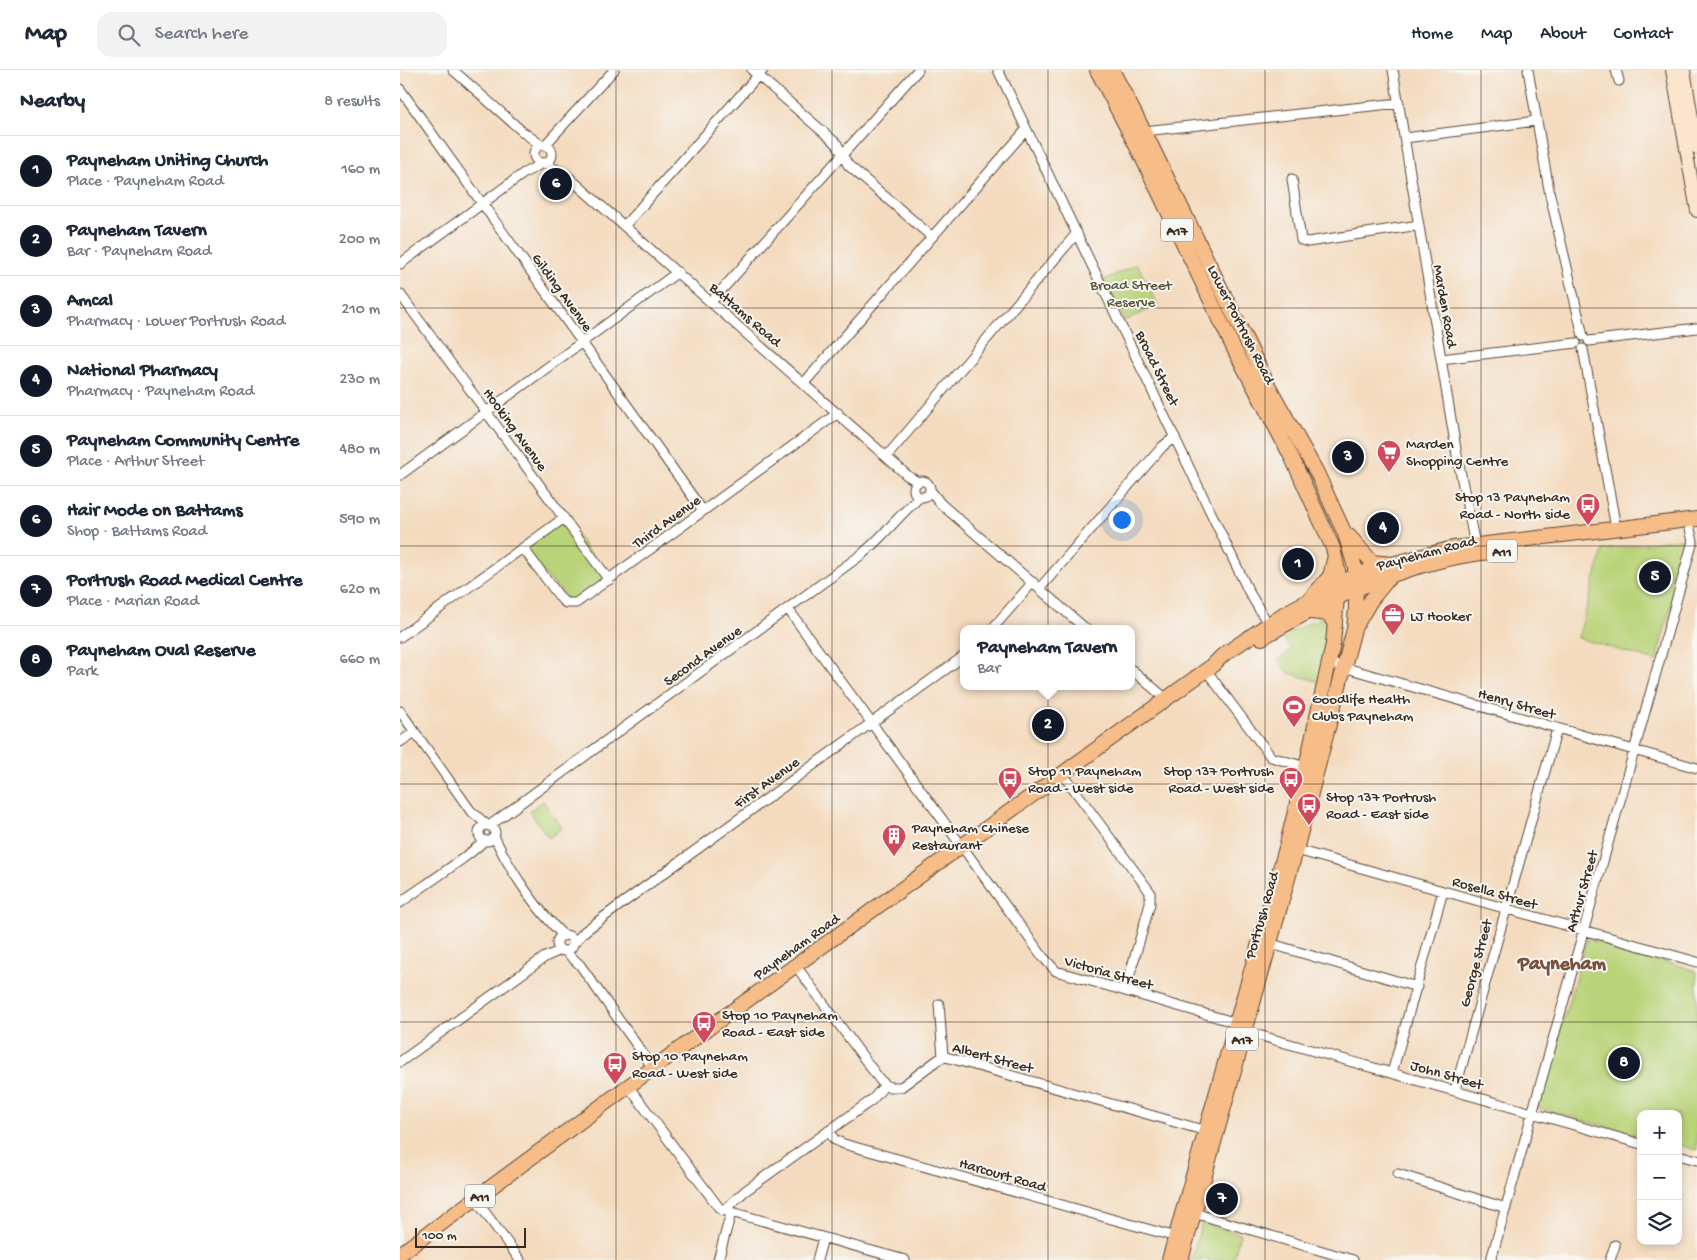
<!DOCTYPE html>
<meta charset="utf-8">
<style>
:root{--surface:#fff;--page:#f2f2f3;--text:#1f2937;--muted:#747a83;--line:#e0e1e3;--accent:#111827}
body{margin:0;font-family:"Gochi Hand",sans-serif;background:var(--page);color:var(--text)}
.controls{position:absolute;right:15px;bottom:15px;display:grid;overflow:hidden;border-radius:10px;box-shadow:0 2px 8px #0003}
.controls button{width:45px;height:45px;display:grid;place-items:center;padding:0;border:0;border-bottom:1px solid var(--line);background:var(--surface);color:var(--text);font:25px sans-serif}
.scale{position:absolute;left:15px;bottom:12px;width:111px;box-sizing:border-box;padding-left:5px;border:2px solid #3b2a1e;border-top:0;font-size:14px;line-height:18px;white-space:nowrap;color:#3b2a1e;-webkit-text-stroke:4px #f6f6f2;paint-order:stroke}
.you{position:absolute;left:721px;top:449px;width:18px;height:18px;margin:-12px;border:4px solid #fff;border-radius:50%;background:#1a73e8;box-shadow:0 0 0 8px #1a73e833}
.badge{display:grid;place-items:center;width:32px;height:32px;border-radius:50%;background:var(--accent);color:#fff;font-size:16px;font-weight:700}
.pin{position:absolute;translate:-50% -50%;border:2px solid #fff;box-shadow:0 1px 5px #0006}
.popup{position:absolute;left:560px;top:555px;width:175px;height:65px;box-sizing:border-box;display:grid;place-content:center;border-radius:10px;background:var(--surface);filter:drop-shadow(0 1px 4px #0005);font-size:16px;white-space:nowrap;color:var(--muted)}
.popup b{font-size:19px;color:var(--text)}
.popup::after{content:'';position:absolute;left:50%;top:100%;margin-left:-10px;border:10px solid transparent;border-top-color:var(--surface)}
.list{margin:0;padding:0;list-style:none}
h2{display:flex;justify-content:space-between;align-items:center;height:65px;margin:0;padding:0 20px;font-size:21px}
h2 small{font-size:16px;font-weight:400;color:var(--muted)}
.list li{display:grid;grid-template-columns:32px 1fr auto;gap:15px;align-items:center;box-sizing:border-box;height:70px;padding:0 20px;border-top:1px solid var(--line)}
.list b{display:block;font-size:19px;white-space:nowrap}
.list p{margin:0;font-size:16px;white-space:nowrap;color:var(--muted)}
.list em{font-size:16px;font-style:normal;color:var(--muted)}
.icon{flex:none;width:28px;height:28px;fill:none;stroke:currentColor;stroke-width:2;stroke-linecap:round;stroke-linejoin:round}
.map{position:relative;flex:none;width:1297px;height:1190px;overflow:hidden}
header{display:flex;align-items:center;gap:30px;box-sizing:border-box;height:70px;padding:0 25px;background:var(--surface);border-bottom:1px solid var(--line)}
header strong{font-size:24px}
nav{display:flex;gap:28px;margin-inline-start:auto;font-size:18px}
.search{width:350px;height:45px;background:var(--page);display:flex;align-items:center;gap:12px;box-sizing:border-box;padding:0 18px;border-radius:15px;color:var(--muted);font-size:19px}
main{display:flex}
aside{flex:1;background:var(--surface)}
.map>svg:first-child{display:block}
.green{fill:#b9d378;stroke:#7a7e4b}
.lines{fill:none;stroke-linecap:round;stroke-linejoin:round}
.minor-casing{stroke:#574536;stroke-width:11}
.secondary-casing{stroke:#574536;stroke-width:14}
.primary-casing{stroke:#574536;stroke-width:16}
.trunk-casing{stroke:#574536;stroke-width:16}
.minor{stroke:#fff;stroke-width:9}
.secondary{stroke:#fce5cf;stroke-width:12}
.primary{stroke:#f7bd88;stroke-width:14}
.trunk{stroke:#f7bd88;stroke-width:14}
.grid{fill:none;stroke:#3b2a1e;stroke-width:1;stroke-opacity:0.55}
.labels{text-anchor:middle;stroke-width:4;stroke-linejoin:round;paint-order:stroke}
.shield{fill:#f6f6f2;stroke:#73675e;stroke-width:1}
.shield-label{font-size:14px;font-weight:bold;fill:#3b2a1e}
.park-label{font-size:15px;fill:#5a5434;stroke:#f6f6f2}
.street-label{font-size:15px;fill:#3b2a1e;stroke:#f6f6f2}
.poi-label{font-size:15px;fill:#3b2a1e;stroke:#f6f6f2;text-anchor:start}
.district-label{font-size:20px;font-weight:bold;fill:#79523f;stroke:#f6f6f2}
</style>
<header>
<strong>Map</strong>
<div class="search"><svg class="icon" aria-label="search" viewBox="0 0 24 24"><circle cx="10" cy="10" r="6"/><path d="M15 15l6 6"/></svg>Search here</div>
<nav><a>Home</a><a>Map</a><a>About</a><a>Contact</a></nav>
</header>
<main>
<aside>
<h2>Nearby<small>8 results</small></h2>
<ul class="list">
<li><span class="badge">1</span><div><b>Payneham Uniting Church</b><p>Place · Payneham Road</p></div><em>160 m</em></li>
<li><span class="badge">2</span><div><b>Payneham Tavern</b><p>Bar · Payneham Road</p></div><em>200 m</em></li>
<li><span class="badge">3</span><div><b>Amcal</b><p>Pharmacy · Lower Portrush Road</p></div><em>210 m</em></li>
<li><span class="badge">4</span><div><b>National Pharmacy</b><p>Pharmacy · Payneham Road</p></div><em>230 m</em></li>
<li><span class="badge">5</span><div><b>Payneham Community Centre</b><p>Place · Arthur Street</p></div><em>480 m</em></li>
<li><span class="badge">6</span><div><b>Hair Mode on Battams</b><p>Shop · Battams Road</p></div><em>590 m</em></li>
<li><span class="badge">7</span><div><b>Portrush Road Medical Centre</b><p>Place · Marian Road</p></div><em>620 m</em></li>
<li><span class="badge">8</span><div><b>Payneham Oval Reserve</b><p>Park</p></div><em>660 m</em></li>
</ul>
</aside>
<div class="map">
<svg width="1297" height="1190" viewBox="0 0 1297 1190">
<rect width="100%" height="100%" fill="#f6f6f2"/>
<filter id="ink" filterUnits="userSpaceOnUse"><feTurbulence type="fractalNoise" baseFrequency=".02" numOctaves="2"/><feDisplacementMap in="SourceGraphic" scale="10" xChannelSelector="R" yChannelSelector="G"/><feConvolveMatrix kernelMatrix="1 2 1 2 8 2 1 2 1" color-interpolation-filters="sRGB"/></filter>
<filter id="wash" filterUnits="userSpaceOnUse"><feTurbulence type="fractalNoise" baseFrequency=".0096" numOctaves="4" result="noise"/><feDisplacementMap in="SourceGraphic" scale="20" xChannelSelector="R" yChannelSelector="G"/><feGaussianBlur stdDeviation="1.12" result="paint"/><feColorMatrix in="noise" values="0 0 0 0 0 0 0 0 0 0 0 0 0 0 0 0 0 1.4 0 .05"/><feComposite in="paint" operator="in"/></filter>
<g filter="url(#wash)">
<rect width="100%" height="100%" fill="#f4dbbf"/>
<path class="green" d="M737,194L758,235L725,251L704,210Z
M164,448L209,510L171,534L123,478Z
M1285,468L1288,473L1256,591L1178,568L1203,480Z
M920,548H924L931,555L920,612L889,603L878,590L891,579L881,566Z
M143,731L162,758L149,768L129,741Z
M1187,869L1297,901V1080L1278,1075V1044H1241V1066L1138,1038Z
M802,1153L840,1164L833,1190H791Z"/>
</g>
<g filter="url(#ink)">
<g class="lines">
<defs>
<path id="minor" d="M53,0L123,62L141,75
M352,0L437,74L448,95L531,166
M598,0L849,522L868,554
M993,0L1057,385L1075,475
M1128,0L1150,125L1183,266
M1216,0L1219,11
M0,19L303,441
M744,61L999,33
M1005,68L1136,51
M134 84a9 9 0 1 1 18 0a9 9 0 1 1-18 0Z
M145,75L214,0
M144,93L165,104L508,406L518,412
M892,109L901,170L908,172L1019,155
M225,155L363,0
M0,194L124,103L143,93
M0,224L209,510
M311,232L518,0
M1189,271L1297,258
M1183,279L1216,458
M1041,289L1176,273
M404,313L626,60
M487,386L677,163
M0,405L278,202
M514 419a8 8 0 1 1 16 0a8 8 0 1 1-16 0Z
M530,420L541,434L686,559
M123,478L162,530L166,533H176L438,343
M640,518L763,376L775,367
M388,539L643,887L656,901L830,951L851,963L1241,1074
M592,559L633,512
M0,567L164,448
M929,593L1297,698
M732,600L765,628
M806,600L871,687L906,697
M0,641L70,740L87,755
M0,672L15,662
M662,703L750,822V834L725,921
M79 763a8 8 0 1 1 16 0a8 8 0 1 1-16 0Z
M89,756L461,485C483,467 499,445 520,427
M94,766C110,801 136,839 164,866
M893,779L1297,892
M0,833C13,823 80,779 84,770
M157 873a8 8 0 1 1 16 0a8 8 0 1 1-16 0Z
M865,872L1017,917
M173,874L185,861L224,832L564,586
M165,881L180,895L253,998
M396,896L480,1010L489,1017H501L539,989L546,987L810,1062
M539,934L543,987
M0,992L145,887L161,880
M992,1003L1043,821
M229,1017L320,1139L505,1190
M1055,1020L1157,659
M428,1061L435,1070L444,1074L776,1167
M1278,1085L1297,1090
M998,1104L1106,1138
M76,1130L120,1190
M323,1141L345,1121L472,1030L485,1015
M794,1143L953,1190
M318,1190L331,1143
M417,1190L423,1168
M1091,1190L1293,471L1290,459
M1210,1190L1215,1175"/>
<path id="secondary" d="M1272,0L1297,141
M1284,0L1297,78"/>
<path id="primary" d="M862,568C930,527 1010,491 1089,482
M0,1184L253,998L812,596L823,585L885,543L955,506L973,499L1053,478L1297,449"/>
<path id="trunk" d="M697,0L740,83L835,281L892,388L933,478L939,505L933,574L906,697L886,778L769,1190
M712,0L750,73L868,315L917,403L945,464L955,497L956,538L954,559L896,780L781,1190
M949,466L972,492L992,494
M910,529L930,506L934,490
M911,542L929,544L935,555
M957,554L971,530L989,508"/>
</defs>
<use href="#minor" class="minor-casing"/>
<use href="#secondary" class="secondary-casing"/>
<use href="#primary" class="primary-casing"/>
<use href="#trunk" class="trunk-casing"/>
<use href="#minor" class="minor"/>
<use href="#secondary" class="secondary"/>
<use href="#primary" class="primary"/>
<use href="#trunk" class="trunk"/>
</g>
</g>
<path class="grid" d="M216,0V1190M432,0V1190M648,0V1190M865,0V1190M1081,0V1190M0,238H1297M0,476H1297M0,714H1297M0,952H1297"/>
<defs>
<symbol id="supermarket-pin" viewBox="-11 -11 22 30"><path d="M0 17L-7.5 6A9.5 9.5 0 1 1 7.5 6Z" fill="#d1495b" stroke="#f6f6f2"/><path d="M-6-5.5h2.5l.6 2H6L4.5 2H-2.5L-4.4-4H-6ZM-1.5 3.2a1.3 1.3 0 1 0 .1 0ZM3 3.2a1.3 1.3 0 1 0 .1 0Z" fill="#fff"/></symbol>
<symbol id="bus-pin" viewBox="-11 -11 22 30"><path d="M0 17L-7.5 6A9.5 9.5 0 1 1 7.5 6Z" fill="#d1495b" stroke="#f6f6f2"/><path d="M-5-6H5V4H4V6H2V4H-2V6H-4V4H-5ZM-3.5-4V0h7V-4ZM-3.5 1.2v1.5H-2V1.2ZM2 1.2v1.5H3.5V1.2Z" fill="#fff"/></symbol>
<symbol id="office-pin" viewBox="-11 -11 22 30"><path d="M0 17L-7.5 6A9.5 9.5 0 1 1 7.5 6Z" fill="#d1495b" stroke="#f6f6f2"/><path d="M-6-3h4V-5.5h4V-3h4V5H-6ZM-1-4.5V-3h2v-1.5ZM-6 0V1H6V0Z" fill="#fff"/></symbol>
<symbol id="stadium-pin" viewBox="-11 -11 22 30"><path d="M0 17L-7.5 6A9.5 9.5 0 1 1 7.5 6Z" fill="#d1495b" stroke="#f6f6f2"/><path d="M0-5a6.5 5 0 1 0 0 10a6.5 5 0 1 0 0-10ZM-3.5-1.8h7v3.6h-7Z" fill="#fff"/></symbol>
<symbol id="building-pin" viewBox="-11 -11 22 30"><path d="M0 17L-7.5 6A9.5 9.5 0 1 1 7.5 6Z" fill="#d1495b" stroke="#f6f6f2"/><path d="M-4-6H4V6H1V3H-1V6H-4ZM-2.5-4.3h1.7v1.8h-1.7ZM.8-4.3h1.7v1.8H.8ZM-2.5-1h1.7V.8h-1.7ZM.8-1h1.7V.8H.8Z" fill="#fff"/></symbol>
</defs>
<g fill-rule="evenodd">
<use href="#supermarket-pin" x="975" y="368" width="28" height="38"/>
<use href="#bus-pin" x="1174" y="421" width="28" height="38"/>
<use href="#office-pin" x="979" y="531" width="28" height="38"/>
<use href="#stadium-pin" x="880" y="623" width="28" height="38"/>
<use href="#bus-pin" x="596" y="695" width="28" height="38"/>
<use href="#bus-pin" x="877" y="695" width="28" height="38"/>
<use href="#bus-pin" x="895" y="721" width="28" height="38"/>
<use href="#building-pin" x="480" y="752" width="28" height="38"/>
<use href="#bus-pin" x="290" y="939" width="28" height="38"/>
<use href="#bus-pin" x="201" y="980" width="28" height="38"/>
</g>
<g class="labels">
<g class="shield">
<rect x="761" y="148.5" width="32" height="23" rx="4"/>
<rect x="1087" y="469.5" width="30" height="23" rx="4"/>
<rect x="826" y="957.5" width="32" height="23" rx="4"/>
<rect x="65" y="1114.5" width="30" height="23" rx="4"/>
</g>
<g class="shield-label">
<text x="777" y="165">A17</text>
<text x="1102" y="486">A11</text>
<text x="842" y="974">A17</text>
<text x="80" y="1131">A11</text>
</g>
<g class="park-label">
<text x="731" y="219">Broad Street<tspan x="731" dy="17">Reserve</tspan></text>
</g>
<g class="street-label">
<text transform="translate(163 222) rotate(54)" y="5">Gilding Avenue</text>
<text transform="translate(1046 236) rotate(80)" y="5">Marden Road</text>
<text transform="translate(346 244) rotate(41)" y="5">Battams Road</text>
<text transform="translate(842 254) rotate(63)" y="5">Lower Portrush Road</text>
<text transform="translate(758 298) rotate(64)" y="5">Broad Street</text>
<text transform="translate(116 359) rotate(54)" y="5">Hooking Avenue</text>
<text transform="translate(266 451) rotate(-36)" y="5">Third Avenue</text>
<text transform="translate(1026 482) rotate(-15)" y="5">Payneham Road</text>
<text transform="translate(302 585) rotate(-36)" y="5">Second Avenue</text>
<text transform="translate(1117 633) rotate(16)" y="5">Henry Street</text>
<text transform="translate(366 712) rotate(-36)" y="5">First Avenue</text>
<text transform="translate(1181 821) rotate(-74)" y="5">Arthur Street</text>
<text transform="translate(1095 822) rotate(16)" y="5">Rosella Street</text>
<text transform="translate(861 845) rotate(-74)" y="5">Portrush Road</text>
<text transform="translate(396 876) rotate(-36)" y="5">Payneham Road</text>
<text transform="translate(1075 893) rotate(-75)" y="5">George Street</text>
<text transform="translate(709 902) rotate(16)" y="5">Victoria Street</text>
<text transform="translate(593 987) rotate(15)" y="5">Albert Street</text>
<text transform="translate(1047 1004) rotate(16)" y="5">John Street</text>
<text transform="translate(603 1104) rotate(16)" y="5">Harcourt Road</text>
</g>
<g class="poi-label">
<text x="1006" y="378">Marden<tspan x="1006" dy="17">Shopping Centre</tspan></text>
<text x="1170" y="431" text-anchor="end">Stop 13 Payneham<tspan x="1170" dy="17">Road - North side</tspan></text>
<text x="1010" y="550">LJ Hooker</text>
<text x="912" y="633">Goodlife Health<tspan x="912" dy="17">Clubs Payneham</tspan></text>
<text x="628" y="705">Stop 11 Payneham<tspan x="628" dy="17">Road - West side</tspan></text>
<text x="874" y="705" text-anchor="end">Stop 137 Portrush<tspan x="874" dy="17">Road - West side</tspan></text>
<text x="926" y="731">Stop 137 Portrush<tspan x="926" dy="17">Road - East side</tspan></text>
<text x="512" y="762">Payneham Chinese<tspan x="512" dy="17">Restaurant</tspan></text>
<text x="322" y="949">Stop 10 Payneham<tspan x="322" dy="17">Road - East side</tspan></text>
<text x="232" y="990">Stop 10 Payneham<tspan x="232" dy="17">Road - West side</tspan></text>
</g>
<g class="district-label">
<text x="1162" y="899">Payneham</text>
</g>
</g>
</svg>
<div class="controls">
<button>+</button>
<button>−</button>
<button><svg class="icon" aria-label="layers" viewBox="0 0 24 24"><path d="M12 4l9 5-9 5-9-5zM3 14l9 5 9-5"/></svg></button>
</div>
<div class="scale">100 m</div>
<div class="you"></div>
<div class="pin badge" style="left:898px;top:494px">1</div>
<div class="pin badge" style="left:648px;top:655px">2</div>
<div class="popup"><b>Payneham Tavern</b>Bar</div>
<div class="pin badge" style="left:948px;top:387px">3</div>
<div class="pin badge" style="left:983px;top:458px">4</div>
<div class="pin badge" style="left:1255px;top:507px">5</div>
<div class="pin badge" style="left:156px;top:114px">6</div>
<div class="pin badge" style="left:822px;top:1129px">7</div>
<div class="pin badge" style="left:1224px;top:993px">8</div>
</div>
</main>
